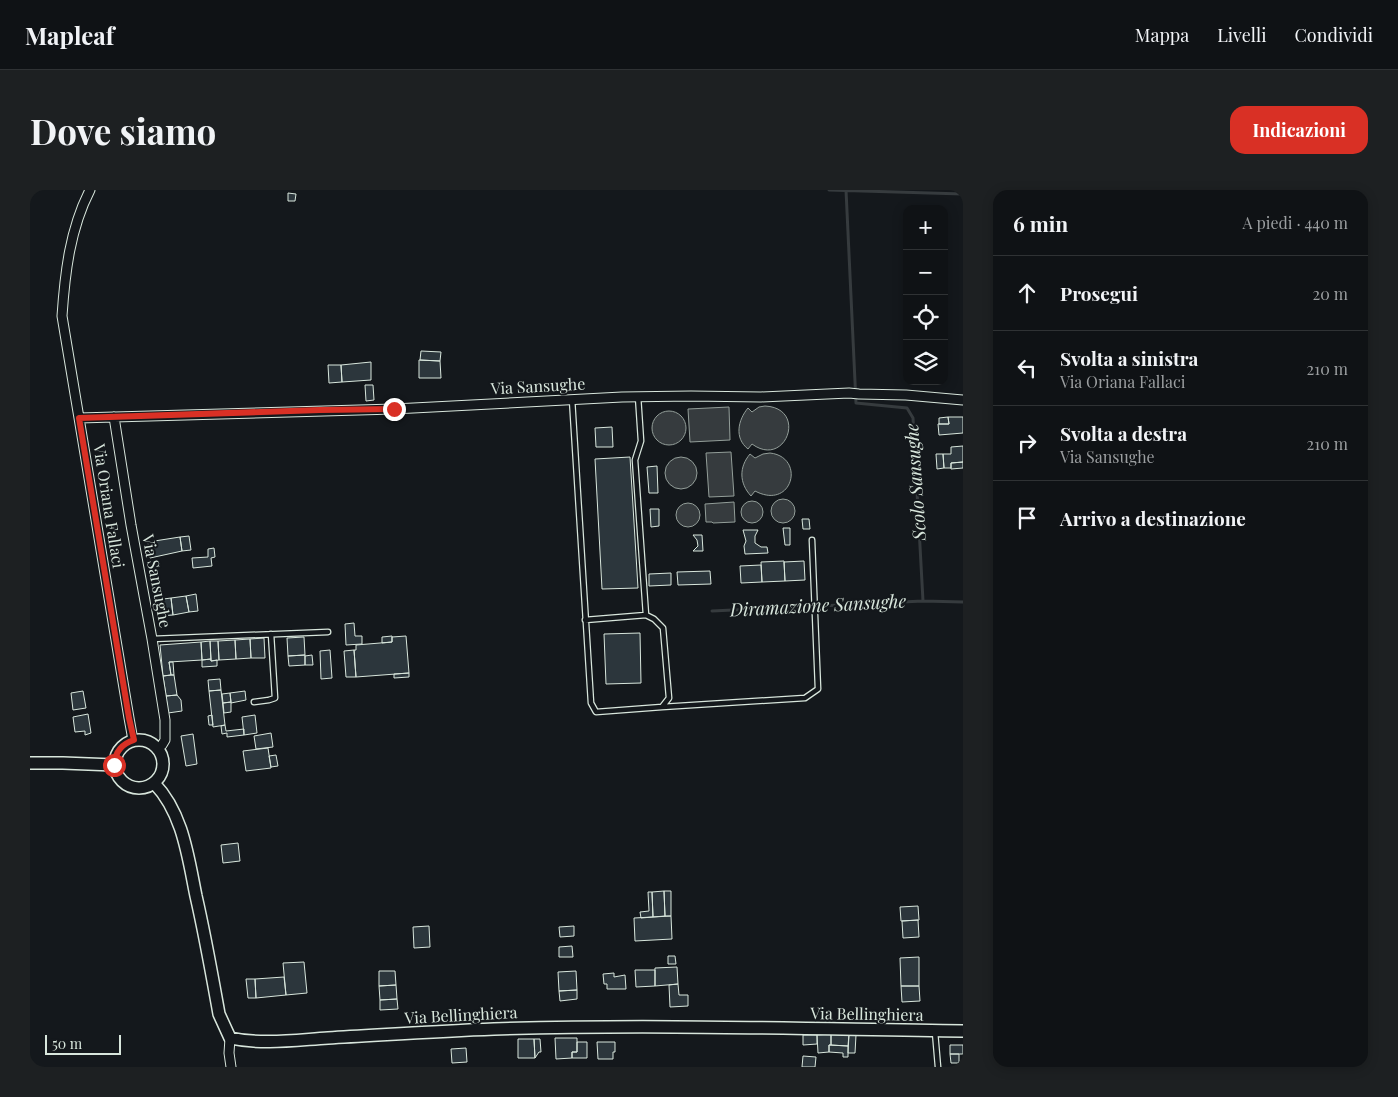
<!DOCTYPE html>
<html lang="it">
<meta charset="utf-8">
<style>
:root{--surface:#0f1215;--page:#1d2022;--text:#f1f3f6;--muted:#9b9ea0;--line:#2f3234;--accent:#d93025}
body{margin:0;font-family:"Playfair Display",serif;background:var(--page);color:var(--text)}
.controls{position:absolute;right:15px;top:15px;display:grid;overflow:hidden;border-radius:10px;box-shadow:0 2px 12px #0003}
.controls button{width:45px;height:45px;display:grid;place-items:center;padding:0;border:0;border-bottom:1px solid var(--line);background:var(--surface);color:var(--text);font:25px sans-serif}
.scale{position:absolute;left:15px;bottom:12px;width:76px;box-sizing:border-box;padding-left:5px;border:2px solid #d8e6dc;border-top:0;font-size:14px;line-height:18px;white-space:nowrap;color:#d8e6dc;-webkit-text-stroke:4px #14181c;paint-order:stroke}
.stop{position:absolute;width:15px;height:15px;margin:-11px;border:4px solid #d93025;border-radius:50%;background:#fff}
.stop.end{background:#d93025;border-color:#fff;box-shadow:0 1px 5px #0008}
.list{margin:0;padding:0;list-style:none}
h2{display:flex;justify-content:space-between;align-items:center;height:65px;margin:0;padding:0 20px;font-size:21px}
h2 small{font-size:16px;font-weight:400;color:var(--muted)}
.list li{display:grid;grid-template-columns:32px 1fr auto;gap:15px;align-items:center;box-sizing:border-box;height:75px;padding:0 20px;border-top:1px solid var(--line)}
.list b{display:block;font-size:19px;white-space:nowrap}
.list p{margin:0;font-size:16px;white-space:nowrap;color:var(--muted)}
.list em{font-size:16px;font-style:normal;color:var(--muted)}
.icon{flex:none;width:28px;height:28px;fill:none;stroke:currentColor;stroke-width:2;stroke-linecap:round;stroke-linejoin:round}
.map{position:relative;flex:none;width:933px;height:877px;overflow:hidden;border-radius:15px}
header{display:flex;align-items:center;gap:30px;box-sizing:border-box;height:70px;padding:0 25px;background:var(--surface);border-bottom:1px solid var(--line)}
header strong{font-size:24px}
nav{display:flex;gap:28px;margin-inline-start:auto;font-size:18px}
.intro{display:flex;align-items:center;justify-content:space-between;box-sizing:border-box;height:120px;padding:0 30px}
h1{margin:0;font-size:35px}
.button{padding:12px 22px;border-radius:15px;background:var(--accent);color:#fff;font-size:18px;font-weight:700}
main{display:flex;gap:30px;padding:0 30px}
aside{flex:1;background:var(--surface);border-radius:15px;box-shadow:0 2px 12px #0003}
.map>svg:first-child{display:block}
.water{fill:#363b3e;stroke:#939e99}
.lines{fill:none;stroke-linecap:round;stroke-linejoin:round}
.stream{stroke:#363b3e;stroke-width:3}
.building{fill:#2c363c;stroke:#d8e6dc}
.service-casing{stroke:#d8e6dc;stroke-width:7}
.minor-casing{stroke:#d8e6dc;stroke-width:11}
.tertiary-casing{stroke:#d8e6dc;stroke-width:14}
.service{stroke:#14181c;stroke-width:4.5}
.minor{stroke:#14181c;stroke-width:9}
.tertiary{stroke:#14181c;stroke-width:11}
.route{stroke:#d93025;stroke-width:6}
.labels{text-anchor:middle;stroke-width:4;stroke-linejoin:round;paint-order:stroke}
.street-label{font-size:16px;fill:#d8e6dc;stroke:#14181c}
.water-label{font-size:18px;font-style:italic;fill:#d8e6dc;stroke:#14181c}
</style>
<header>
<strong>Mapleaf</strong>
<nav><a>Mappa</a><a>Livelli</a><a>Condividi</a></nav>
</header>
<div class="intro"><h1>Dove siamo</h1><a class="button">Indicazioni</a></div>
<main>
<div class="map">
<svg width="933" height="877" viewBox="0 0 933 877">
<rect width="100%" height="100%" fill="#14181c"/>
<path class="water" d="M735,216C778,218 756,279 722,254L718,259C704,248 708,230 718,218L722,222L729,217Z
M699,217L700,250L660,252L658,219Z
M622 238a17 17 0 1 1 34 0a17 17 0 1 1-34 0Z
M701,262L704,306L679,307L676,263Z
M740,263C776,267 763,321 725,301L721,306C709,293 709,277 720,264L725,268L733,264Z
M635 283a16 16 0 1 1 32 0a16 16 0 1 1-32 0Z
M741 321a12 12 0 1 1 24 0a12 12 0 1 1-24 0Z
M711 322a11 11 0 1 1 22 0a11 11 0 1 1-22 0Z
M704,312L705,332L683,333L682,332H676L675,314Z
M646 325a12 12 0 1 1 24 0a12 12 0 1 1-24 0Z"/>
<g class="lines">
<path class="stream" d="M799,0L933,4
M816,0L826,213L877,218L883,228L893,411L933,412
M682,421L893,411"/>
</g>
<path class="building" d="M258,3L266,4L265,11H258Z
M391,161L411,162L410,171L390,170Z
M389,170L410,171L411,188H389Z
M341,172V190L312,192L311,175Z
M298,175H311L312,192L299,193Z
M335,195H343L344,210L336,211Z
M918,227L919,234H909V228Z
M918,227H933V243L909,245L908,234H919Z
M582,237L583,257H566L565,238Z
M933,256V272L921,273V278H914L913,264H921V257Z
M906,264H913L914,278L907,279Z
M600,267L608,398L572,399L565,269Z
M933,272V278L921,279V273Z
M627,276L628,303H619L617,277Z
M620,319H629V336L621,337Z
M772,329H779L780,339H773Z
M753,338H760V355H755Z
M713,340H728L725,346V353L731,357H737L738,363L715,364L714,356L716,351Z
M663,345H672L673,361H663L668,356L667,350Z
M159,346L161,360L152,361L150,347Z
M150,347L152,361L120,368L118,352Z
M184,358L185,367L181,368L182,376L163,378L162,368L178,367V359Z
M754,371L755,391L732,392L731,372Z
M774,371L775,390L755,391L754,372Z
M731,375L732,392L711,393L710,376Z
M680,381L681,394L648,395L647,382Z
M641,383V395L619,396V384Z
M166,404L168,421L159,422L156,406Z
M156,406L159,422L143,425L141,408Z
M141,408L143,425L129,426L126,410Z
M324,433L325,446H332V454L316,455L315,434Z
M610,443L611,493L576,494L574,444Z
M362,446V452L352,453V447Z
M376,446L379,483L326,487L324,460H326V455L362,452V447Z
M274,447L275,465L258,466L257,448Z
M234,448L235,468H221L220,449Z
M220,449L221,468L206,469L205,450Z
M205,450L206,469L189,470L188,451Z
M180,451L181,469L172,470L171,452Z
M180,451H188L189,470L181,471Z
M171,452L172,470L139,472L141,485L133,486L130,455Z
M300,460L302,488L291,489L290,461Z
M324,460L326,487H316L314,461Z
M275,465V475L259,476L258,466Z
M282,465L283,475H275V466Z
M181,469V471L187,470V476L172,477V470Z
M139,472H143L144,485H141Z
M379,483V487L364,488V484Z
M141,485H144L147,505L136,506L133,486Z
M190,489L191,500L179,501L178,490Z
M191,500L195,535L183,537L179,501Z
M53,501L56,518L43,520L41,503Z
M215,501L216,510L201,513L200,503Z
M200,503L201,512L193,513L192,504Z
M147,505L151,510L152,521L138,523L136,506Z
M201,512V522L194,523L193,513Z
M58,524L61,543L55,545V541L45,542L43,527Z
M182,525L183,535H179L178,526Z
M225,525L227,543L214,545L212,527Z
M195,535L196,541L214,539V545L197,547V543L192,544L191,536Z
M241,543L243,557L226,559L224,546Z
M163,544L167,574L156,576L151,546Z
M238,558L241,578L216,581L213,561Z
M246,565L248,576L241,577L239,566Z
M208,653L210,671L193,673L191,655Z
M634,701L635,726L623,727L622,702Z
M634,701H641V726H635Z
M618,702H622L623,727L611,728L610,722L619,721Z
M888,716L889,730L871,731L870,717Z
M641,726L642,749L605,751L604,728Z
M888,730L889,747L873,748L872,731Z
M399,736L400,757L384,758L383,737Z
M544,736V746L530,747L529,737Z
M542,756L543,767H529V757Z
M638,766H645L646,774H638Z
M889,767V796H871L870,768Z
M274,772L277,803L256,805L253,773Z
M647,777L648,794L625,796V778Z
M605,780H625V796L606,797Z
M349,781H365L366,795L349,796Z
M546,781L547,800L529,801L528,782Z
M584,783V787L595,785L596,799H577V794H574L573,784Z
M254,787L256,805L226,808L225,789Z
M216,789H225L226,808H218Z
M648,794L649,805H658V816L640,817L639,795Z
M366,795L367,809L350,810L349,796Z
M871,796H889L890,811L872,812Z
M547,800V809L530,811L529,801Z
M367,809L368,819L350,820V810Z
M801,844H819L818,856L801,855Z
M801,844V855H799V862L788,863L787,845Z
M819,844L826,845L825,863H818Z
M773,845H787V854L773,855Z
M525,848H547V862H542V868L526,869Z
M488,849H504L505,868H488Z
M504,849H510L511,862H509L505,868Z
M547,852H557V868H542V862H547Z
M567,852H585V862H583V869H568Z
M799,855L818,856V867H813V863L799,862Z
M920,855H933V864H920Z
M436,858L437,872L422,873L421,859Z
M920,864H929V873H921Z
M773,866L786,867L785,877H772Z"/>
<g class="lines">
<defs>
<path id="service" d="M608,206L611,251L605,270L616,425
M542,209L561,513L566,522L632,517L639,508L633,438L624,429L616,425L555,430
M122,449L298,442
M224,512L239,510L245,508L241,444
M632,517L775,508L788,499L782,350
M905,842L908,877"/>
<path id="minor" d="M60,0C40,39 35,82 32,126L99,528L103,550
M84,227L101,335L122,449L135,530V550L132,555L128,558
M49,228L364,219L592,207L661,206L731,207L819,203L829,204L876,205L933,210
M200,848L199,863L201,877"/>
<path id="tertiary" d="M85 574a24 24 0 1 1 48 0a24 24 0 1 1-48 0Z
M0,573H33L84,575
M124,593C153,623 158,667 166,706C175,745 182,785 189,824L200,848C232,855 266,850 298,848C353,845 409,841 464,839C620,834 777,839 933,841"/>
</defs>
<use href="#service" class="service-casing"/>
<use href="#minor" class="minor-casing"/>
<use href="#tertiary" class="tertiary-casing"/>
<use href="#service" class="service"/>
<use href="#minor" class="minor"/>
<use href="#tertiary" class="tertiary"/>
</g>
<g class="lines">
<path class="route" d="M84,575C85,562 91,554 104,550L99,528L49,228L290,220L364,219"/>
</g>
<g class="labels">
<g class="street-label">
<text transform="translate(508 196) rotate(-3)" y="6">Via Sansughe</text>
<text transform="translate(79 316) rotate(81)" y="6">Via Oriana Fallaci</text>
<text transform="translate(127 391) rotate(79)" y="6">Via Sansughe</text>
<text transform="translate(837 824) rotate(1)" y="6">Via Bellinghiera</text>
<text transform="translate(431 825) rotate(-3)" y="6">Via Bellinghiera</text>
</g>
<g class="water-label">
<text transform="translate(886 292) rotate(-94)" y="6">Scolo Sansughe</text>
<text transform="translate(788 416) rotate(-3)" y="6">Diramazione Sansughe</text>
</g>
</g>
</svg>
<div class="controls">
<button>+</button>
<button>−</button>
<button><svg class="icon" aria-label="locate" viewBox="0 0 24 24"><circle cx="12" cy="12" r="6"/><path d="M12 2v4M12 18v4M2 12h4M18 12h4"/></svg></button>
<button><svg class="icon" aria-label="layers" viewBox="0 0 24 24"><path d="M12 4l9 5-9 5-9-5zM3 14l9 5 9-5"/></svg></button>
</div>
<div class="scale">50 m</div>
<div class="stop" style="left:84px;top:575px"></div>
<div class="stop end" style="left:364px;top:219px"></div>
</div>
<aside>
<h2>6 min<small>A piedi · 440 m</small></h2>
<ul class="list">
<li><svg class="icon" aria-label="ahead" viewBox="0 0 24 24"><path d="M12 20V5M6 11l6-6 6 6"/></svg><div><b>Prosegui</b></div><em>20 m</em></li>
<li><svg class="icon" aria-label="left" viewBox="0 0 24 24"><path d="M17 20v-9H6M10 6l-5 5 5 5"/></svg><div><b>Svolta a sinistra</b><p>Via Oriana Fallaci</p></div><em>210 m</em></li>
<li><svg class="icon" aria-label="right" viewBox="0 0 24 24"><path d="M7 20v-9h11M14 6l5 5-5 5"/></svg><div><b>Svolta a destra</b><p>Via Sansughe</p></div><em>210 m</em></li>
<li><svg class="icon" aria-label="arrive" viewBox="0 0 24 24"><path d="M6 21V4h12l-3 4 3 4H6"/></svg><div><b>Arrivo a destinazione</b></div></li>
</ul>
</aside>
</main>
